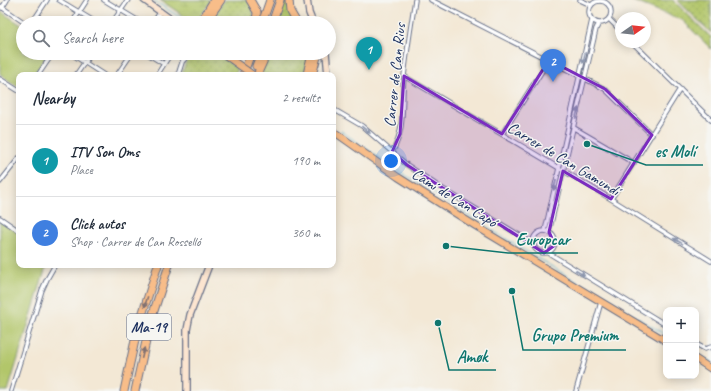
<!DOCTYPE html>
<meta charset="utf-8">
<style>
:root{--surface:#fff;--page:#f2f2f3;--text:#1f2937;--muted:#747a83;--line:#e0e1e3;--accent:#111827}
body{margin:0;font-family:Caveat,sans-serif;background:var(--page);color:var(--text)}
.controls{position:absolute;right:12px;bottom:12px;display:grid;overflow:hidden;border-radius:8px;box-shadow:0 2px 10px #0003}
.controls button{width:36px;height:36px;display:grid;place-items:center;padding:0;border:0;border-bottom:1px solid var(--line);background:var(--surface);color:var(--text);font:20px sans-serif}
.compass{position:absolute;left:615px;top:12px;width:36px;height:36px;border-radius:50%;background:var(--surface);box-shadow:0 2px 10px #0003;rotate:76deg}
.you{position:absolute;left:391px;top:161px;width:14px;height:14px;margin:-10px;border:3px solid #fff;border-radius:50%;background:#1a73e8;box-shadow:0 0 0 6px #1a73e833}
.badge{display:grid;place-items:center;width:26px;height:26px;border-radius:50%;background:var(--accent);color:#fff;font-size:13px;font-weight:700}
.pin{position:absolute;translate:-50% -33px;filter:drop-shadow(0 1px 2px #0008)}
.pin::after{content:'';position:absolute;top:21px;width:14px;height:12px;background:inherit;clip-path:polygon(0 0,100% 0,50% 100%)}
.list{margin:0;padding:0;list-style:none}
h2{display:flex;justify-content:space-between;align-items:center;height:52px;margin:0;padding:0 16px;font-size:17px}
h2 small{font-size:13px;font-weight:400;color:var(--muted)}
.list li{display:grid;grid-template-columns:26px 1fr auto;gap:12px;align-items:center;box-sizing:border-box;height:72px;padding:0 16px;border-top:1px solid var(--line)}
.list b{display:block;font-size:15px;white-space:nowrap}
.list p{margin:0;font-size:13px;white-space:nowrap;color:var(--muted)}
.list em{font-size:13px;font-style:normal;color:var(--muted)}
.icon{flex:none;width:22px;height:22px;fill:none;stroke:currentColor;stroke-width:2;stroke-linecap:round;stroke-linejoin:round}
.map{position:relative;flex:none;width:711px;height:391px;overflow:hidden}
.search{position:absolute;background:var(--surface);box-shadow:0 2px 10px #0003;left:16px;top:16px;width:320px;height:44px;display:flex;align-items:center;gap:10px;box-sizing:border-box;padding:0 14px;border-radius:22px;color:var(--muted);font-size:15px}
.panel{position:absolute;background:var(--surface);box-shadow:0 2px 10px #0003;left:16px;top:72px;width:320px;height:196px;border-radius:8px}
.map>svg:first-child{display:block}
.grass{fill:url(#grass-dots);stroke:#667a64}
.wetland{fill:url(#wetland-marsh);stroke:#667a64}
.park{fill:#b2c66a;stroke:#667a64}
.lines{fill:none;stroke-linecap:round;stroke-linejoin:round}
.stream{stroke:#47a8c6;stroke-width:1}
.street-casing{stroke:#677088;stroke-width:5.5}
.secondary-casing{stroke:#677088;stroke-width:8}
.primary-casing{stroke:#677088;stroke-width:8}
.highway-casing{stroke:#677088;stroke-width:9}
.street{stroke:#fff;stroke-width:3.5}
.secondary{stroke:#fce5d0;stroke-width:5.5}
.primary{stroke:#f8bd89;stroke-width:6}
.highway{stroke:#f8bd89;stroke-width:7}
.primary-bridge-casing{stroke:#677088;stroke-width:8;stroke-linecap:butt}
.primary-bridge{stroke:#f8bd89;stroke-width:6}
.oneway{fill:#8d97ae}
.oneway2{fill:#7e6f71}
.marked{fill:#7b2cbf;fill-opacity:0.2;stroke:#7b2cbf;stroke-width:3;stroke-linejoin:round}
.labels{text-anchor:middle;stroke-width:3;stroke-linejoin:round;paint-order:stroke}
.shield{fill:#f6f6f2;stroke:#5d6b8a;stroke-width:1}
.shield-label{font-size:15px;font-weight:bold;fill:#1b2f5e}
.street-label{font-size:16px;fill:#1b2f5e;stroke:#f6f6f2}
.leader{fill:none;stroke:#0f766e;stroke-width:1.5}
.callout-dot{fill:#0f766e;stroke:#f6f6f2;stroke-width:1.5}
.callout-label{font-size:17px;text-anchor:middle;font-weight:bold;fill:#0f766e;stroke:#f6f6f2;stroke-width:3;stroke-linejoin:round;paint-order:stroke}
</style>
<div class="map">
<svg width="711" height="391" viewBox="0 0 711 391">
<defs>
<pattern id="grass-dots" width="8" height="8" patternUnits="userSpaceOnUse"><rect width="8" height="8" fill="#b2c66a"/><path d="M2 2h.1M6 6h.1" fill="none" stroke="#98aa5e" stroke-width="1.8" stroke-linecap="round"/></pattern>
<pattern id="wetland-marsh" width="20" height="14" patternUnits="userSpaceOnUse"><rect width="20" height="14" fill="#b2c66a"/><path d="M1 5h8M5 5V1M11 12h8M15 12V8" fill="none" stroke="#98aa5e"/></pattern>
</defs>
<rect width="100%" height="100%" fill="#f6f6f2"/>
<filter id="ink" filterUnits="userSpaceOnUse"><feTurbulence type="fractalNoise" baseFrequency=".025" numOctaves="2"/><feDisplacementMap in="SourceGraphic" scale="8" xChannelSelector="R" yChannelSelector="G"/><feConvolveMatrix kernelMatrix="1 2 1 2 8 2 1 2 1" color-interpolation-filters="sRGB"/></filter>
<filter id="wash" filterUnits="userSpaceOnUse"><feTurbulence type="fractalNoise" baseFrequency=".012" numOctaves="4" result="noise"/><feDisplacementMap in="SourceGraphic" scale="16" xChannelSelector="R" yChannelSelector="G"/><feGaussianBlur stdDeviation="0.9" result="paint"/><feColorMatrix in="noise" values="0 0 0 0 0 0 0 0 0 0 0 0 0 0 0 0 0 1.4 0 .05"/><feComposite in="paint" operator="in"/></filter>
<g filter="url(#wash)">
<rect width="100%" height="100%" fill="#f3e8d5"/>
<path class="grass" d="M225,0H246C254,7 254,13 253,23H211L221,4Z
M283,0H287L295,23H275Z
M630,0H673L711,37V49L682,20Z
M677,0H711V33Z
M192,53H216L238,69L235,75H181C184,67 186,59 192,53Z
M270,53H310L304,75H260Z"/>
<path class="wetland" d="M160,0H212L198,19H188Z"/>
<path class="park" d="M0,11L23,26V53H49L34,75H19V88L0,74Z
M0,221L19,233V265H48L46,267L8,391H0Z"/>
<g class="lines">
<path class="stream" d="M153,0L181,18
M341,131C445,205 556,269 666,335
M696,353L711,362"/>
</g>
</g>
<g filter="url(#ink)">
<g class="lines">
<defs>
<path id="street" d="M59,0L97,23
M104,0L142,23
M431,0L605,89L652,135
M580,0L591,5
M589 12a11 11 0 1 1 22 0a11 11 0 1 1-22 0Z
M0,6L25,23
M2,8L7,0
M609,19L621,31
M32,23L47,0
M72,23L87,0
M112,23L128,0
M153,23L161,11
M632,42L711,120
M70,53L104,75
M146,53L164,64
M184,60L188,53
M38,75L53,53
M76,75L91,53
M117,75L132,53
M157,75L171,53
M178,75L185,53
M404,76L611,199L711,261
M0,79L19,91
M333,109L362,126L407,165L438,186L534,244
M574,128L634,163
M502,134L549,60
M392,152C406,130 401,101 404,76C407,51 411,25 415,0
M0,182L19,158
M611,199L680,89
M0,218L19,231
M545,231L592,20
M533 242a11 11 0 1 1 22 0a11 11 0 1 1-22 0Z
M549,232L596,29L599,23
M547,252L666,325
M696,344L705,349L711,347
M11,391L42,290L47,279L55,265
M576,391L601,302"/>
<path id="secondary" d="M144,0L176,23
M307,0L309,13L313,23
M326,53L328,75
M187,391V330L190,315L209,265"/>
<path id="primary" d="M222,53L232,60
M333,131L398,177L474,225L666,341
M696,359L711,369"/>
<path id="highway" d="M250,0L257,12L256,23
M289,0L290,11L297,23
M197,23L205,15L214,0
M208,23L212,13L221,0
M262,23L270,0
M272,23L280,0
M256,66L261,53
M307,74L312,53
M243,75L251,53
M257,75L267,53
M312,75L318,53
M124,391L137,331L158,265
M135,391L150,323L169,265"/>
</defs>
<use href="#street" class="street-casing"/>
<use href="#secondary" class="secondary-casing"/>
<use href="#primary" class="primary-casing"/>
<use href="#highway" class="highway-casing"/>
<use href="#street" class="street"/>
<use href="#secondary" class="secondary"/>
<use href="#primary" class="primary"/>
<use href="#highway" class="highway"/>
<defs>
<path id="primary-bridge" d="M232,60L253,75"/>
</defs>
<use href="#primary-bridge" class="primary-bridge-casing"/>
<use href="#primary-bridge" class="primary-bridge"/>
</g>
<defs><path id="oneway-solid" d="M-6-.8H1V-3.2L6.5 0L1 3.2V.8H-6Z"/></defs>
<g class="oneway">
<use href="#oneway-solid" transform="translate(584 58) rotate(104)"/>
<use href="#oneway-solid" transform="translate(577 113) rotate(-76)"/>
<use href="#oneway-solid" transform="translate(483 122) rotate(-149)"/>
<use href="#oneway-solid" transform="translate(366 130) rotate(39)"/>
<use href="#oneway-solid" transform="translate(555 185) rotate(103)"/>
<use href="#oneway-solid" transform="translate(678 241) rotate(-149)"/>
<use href="#oneway-solid" transform="translate(580 273) rotate(32)"/>
</g>
<g class="oneway2">
<use href="#oneway-solid" transform="translate(146 302) rotate(107)"/>
<use href="#oneway-solid" transform="translate(143 353) rotate(-76)"/>
</g>
</g>
<path class="marked" d="M549,60L605,89L652,135L611,199L563,171L549,232L555,245L544,253L407,165L392,152L400,134L404,76L502,134Z"/>
<g class="labels">
<rect class="shield" x="127" y="314" width="44" height="26" rx="3"/>
<g class="shield-label">
<text x="149" y="332">Ma-19</text>
</g>
<g class="street-label">
<text transform="translate(394 75) rotate(-84)" y="6">Carrer de Can Rius</text>
<text transform="translate(564 158) rotate(31)" y="6">Carrer de Can Gamundí</text>
<text transform="translate(455 197) rotate(32)" y="6">Camí de Can Capó</text>
</g>
</g>
<path class="leader" d="M587 144L646 165H703M446 246L508 253H578M512 291L523 350H626M438 323L449 370H496"/>
<g class="callout-dot">
<circle cx="587" cy="144" r="4"/>
<circle cx="446" cy="246" r="4"/>
<circle cx="512" cy="291" r="4"/>
<circle cx="438" cy="323" r="4"/>
</g>
<g class="callout-label">
<text x="675" y="157">es Molí</text>
<text x="543" y="245">Europcar</text>
<text x="575" y="341">Grupo Premium</text>
<text x="472" y="362">Amøk</text>
</g>
</svg>
<div class="controls">
<button>+</button>
<button>−</button>
</div>
<svg class="compass" viewBox="-18 -18 36 36"><path d="M0-13l5 13h-10z" fill="#e53935"/><path d="M0 13l5-13h-10z" fill="#747a83"/></svg>
<div class="you"></div>
<div class="pin badge" style="left:369px;top:70px;background:#0f9aa8">1</div>
<div class="pin badge" style="left:553px;top:82px;background:#3f7fe0">2</div>
<div class="search"><svg class="icon" aria-label="search" viewBox="0 0 24 24"><circle cx="10" cy="10" r="6"/><path d="M15 15l6 6"/></svg>Search here</div>
<section class="panel">
<h2>Nearby<small>2 results</small></h2>
<ul class="list">
<li><span class="badge" style="background:#0f9aa8">1</span><div><b>ITV Son Oms</b><p>Place</p></div><em>190 m</em></li>
<li><span class="badge" style="background:#3f7fe0">2</span><div><b>Click autos</b><p>Shop · Carrer de Can Rosselló</p></div><em>360 m</em></li>
</ul>
</section>
</div>
